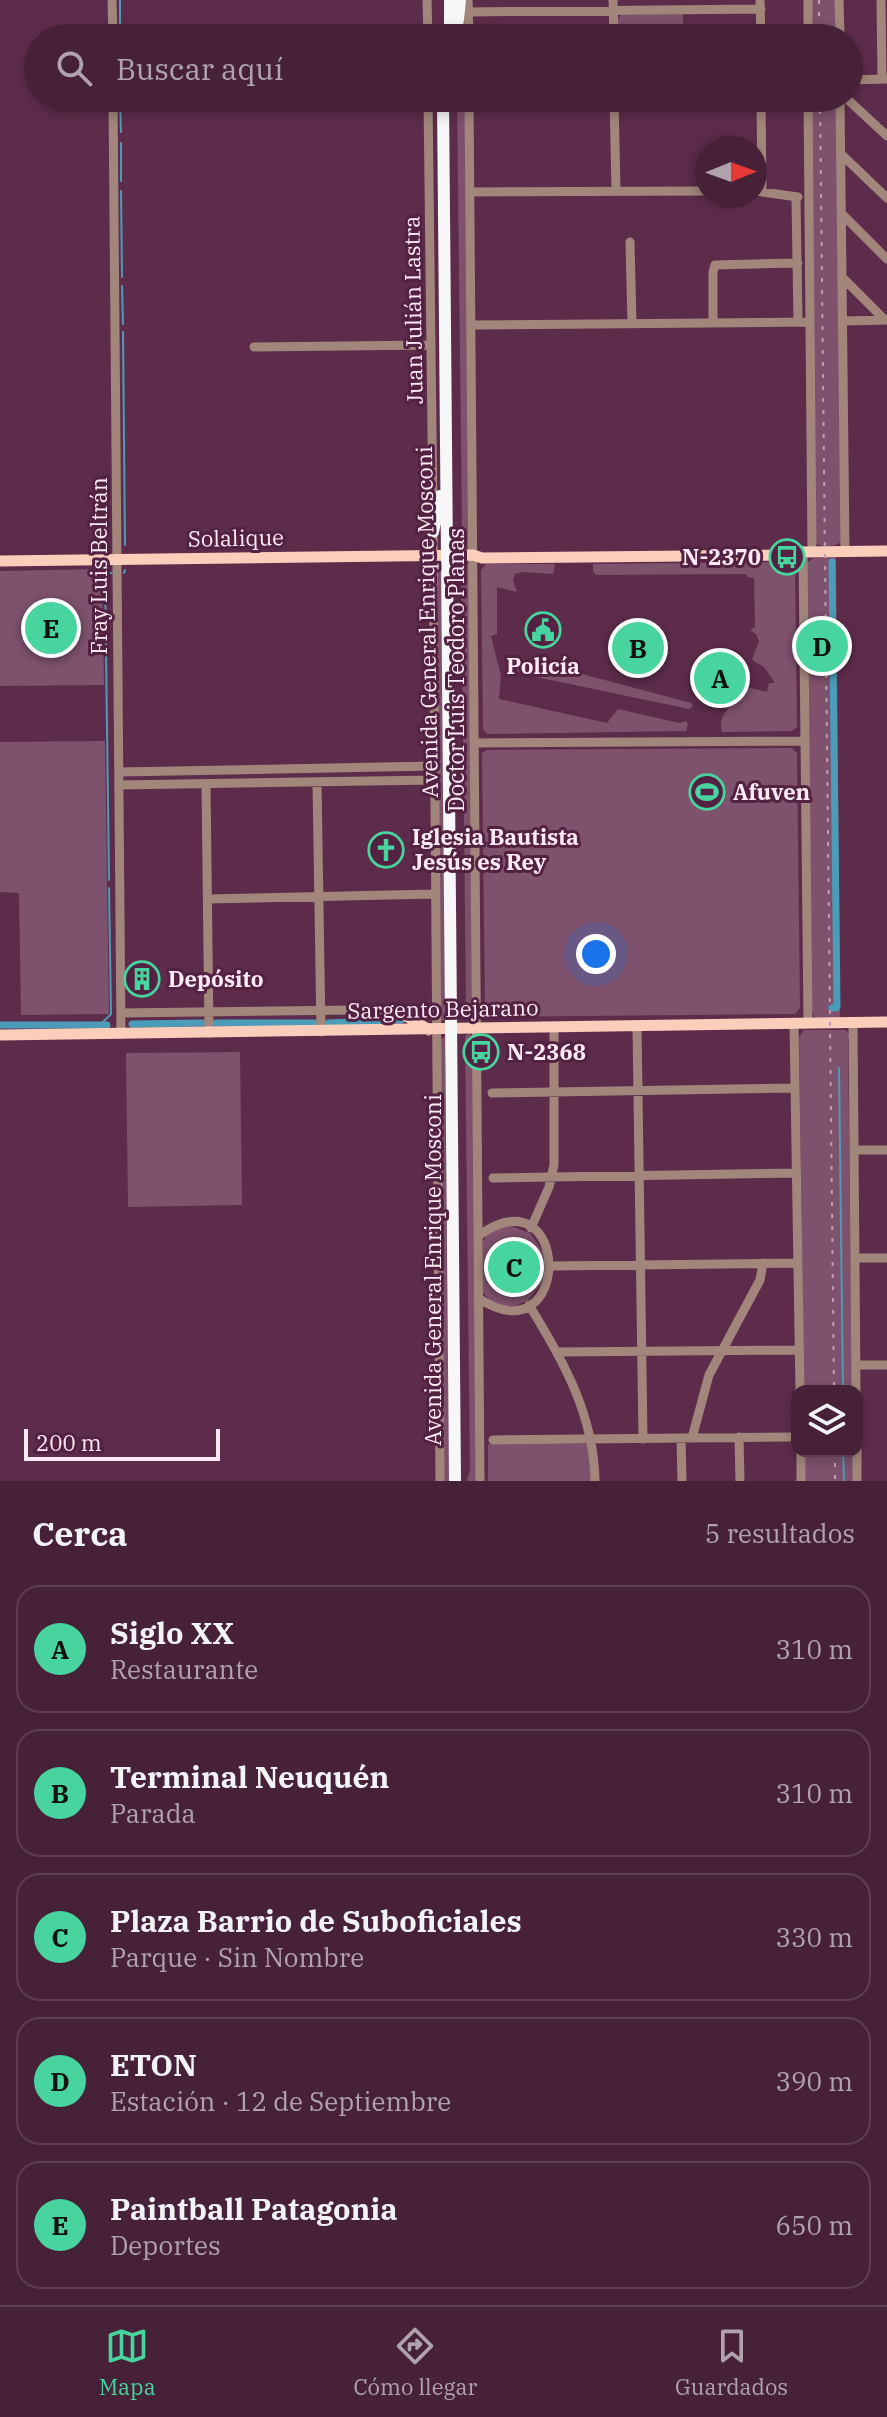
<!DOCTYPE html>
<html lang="es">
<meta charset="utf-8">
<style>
:root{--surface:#462138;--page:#4d2940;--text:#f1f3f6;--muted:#b0a3ae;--line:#5e3e53;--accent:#47d49e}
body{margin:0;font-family:"IBM Plex Serif",serif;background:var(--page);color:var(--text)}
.controls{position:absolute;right:24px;bottom:24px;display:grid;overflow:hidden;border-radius:16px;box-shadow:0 4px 12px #0003}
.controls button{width:72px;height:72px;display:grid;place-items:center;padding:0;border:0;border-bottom:2px solid var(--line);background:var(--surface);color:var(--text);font:40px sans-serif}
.compass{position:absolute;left:695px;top:136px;width:72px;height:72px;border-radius:50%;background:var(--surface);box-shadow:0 4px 12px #0003;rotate:89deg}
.scale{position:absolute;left:24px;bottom:20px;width:196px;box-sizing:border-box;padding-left:8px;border:4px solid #feeaf5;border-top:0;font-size:22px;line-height:28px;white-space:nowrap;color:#feeaf5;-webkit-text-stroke:6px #532141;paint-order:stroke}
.you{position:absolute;left:596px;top:954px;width:28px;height:28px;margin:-20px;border:6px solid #fff;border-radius:50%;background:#1a73e8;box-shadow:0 0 0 12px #1a73e833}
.badge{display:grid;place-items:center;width:52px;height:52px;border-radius:50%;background:var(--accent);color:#111;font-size:26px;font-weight:700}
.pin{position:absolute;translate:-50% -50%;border:4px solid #fff;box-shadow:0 2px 8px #0006}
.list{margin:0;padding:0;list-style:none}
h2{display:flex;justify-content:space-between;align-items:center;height:104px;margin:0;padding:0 32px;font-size:34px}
h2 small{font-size:26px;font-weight:400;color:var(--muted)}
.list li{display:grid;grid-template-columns:52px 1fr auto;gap:24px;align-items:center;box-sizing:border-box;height:128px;margin:0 16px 16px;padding:0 16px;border:2px solid var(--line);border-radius:24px}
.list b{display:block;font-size:30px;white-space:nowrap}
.list p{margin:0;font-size:26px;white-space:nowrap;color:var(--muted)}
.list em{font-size:26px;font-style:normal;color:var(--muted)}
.icon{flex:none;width:44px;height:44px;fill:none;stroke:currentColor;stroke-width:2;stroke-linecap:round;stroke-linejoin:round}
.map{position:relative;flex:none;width:887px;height:1481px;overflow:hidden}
.search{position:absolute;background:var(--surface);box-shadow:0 4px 12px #0003;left:24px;right:24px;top:24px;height:88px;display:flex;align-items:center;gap:20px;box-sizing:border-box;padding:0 28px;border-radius:44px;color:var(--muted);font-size:30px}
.sheet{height:824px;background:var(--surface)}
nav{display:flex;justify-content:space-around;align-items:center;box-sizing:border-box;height:112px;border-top:2px solid var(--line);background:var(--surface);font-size:22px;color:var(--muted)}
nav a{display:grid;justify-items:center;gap:4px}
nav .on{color:var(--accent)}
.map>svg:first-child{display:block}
.green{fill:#7e516c}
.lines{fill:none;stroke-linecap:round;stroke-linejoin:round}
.stream{stroke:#4a9cb8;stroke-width:2}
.canal{stroke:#4a9cb8;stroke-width:7}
.minor{stroke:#a2867b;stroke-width:9}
.major{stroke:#fbcebb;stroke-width:11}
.highway{stroke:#f7f7f7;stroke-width:12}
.rail{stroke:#bf9fb2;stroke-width:2;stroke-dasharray:4 8;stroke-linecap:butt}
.labels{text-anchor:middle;stroke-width:6;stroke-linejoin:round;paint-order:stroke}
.street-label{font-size:22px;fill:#feeaf5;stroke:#532141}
.poi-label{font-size:22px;font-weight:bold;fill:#feeaf5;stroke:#532141;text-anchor:start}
</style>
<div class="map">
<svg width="887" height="1481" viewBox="0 0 887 1481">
<rect width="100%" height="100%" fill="#5e2c4b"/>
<path class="green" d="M809,0H835V38H810Z
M683,14V38H617L618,18L621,15Z
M457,98H465L469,549L462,551C455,546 457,535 462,529Z
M810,98H836L841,542C835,547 821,548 816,543Z
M836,557L840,1018H815L812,1011L807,563L813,558Z
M790,562L795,568L797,727L792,731L722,732C717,715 731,709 736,695H741L743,686L767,692L769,683H775L764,667L752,660L759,641L756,634L750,630L755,627L754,578L747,577L746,574L596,575L593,572V564Z
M465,563L469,565L472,1018L468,1021L463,1017L462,1004L466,1001L461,566Z
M486,564H555L553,574L522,572L515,574L513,581L517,592L497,587V634L491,636L501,676L499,699L607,723L618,709L679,723L686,721L688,724L686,731L487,734L483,729L481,570Z
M440,565L443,567L445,1019L443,1021L440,1020L438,566Z
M102,569L104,685L0,686V571Z
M526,659L691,703L693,706L689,709L522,674L516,670V663Z
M105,741L109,1014L21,1015L19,893L0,892V742Z
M792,748L797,753L800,1008L795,1014L492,1017L485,1010L482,753L487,750Z
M804,1030H846L851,1037L848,1039L852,1391H804L799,1037Z
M469,1033L473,1037L477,1481H467L470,1470L465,1036Z
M444,1037L447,1039L448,1052L445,1056L449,1481H444L440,1040Z
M240,1052L242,1205L128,1207L126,1053Z
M507,1225L530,1233L546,1256L543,1282L527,1301L514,1306H505L490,1301L485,1295L482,1290L483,1241L487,1235Z
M488,1444H588L592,1481H488Z
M805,1451H855V1481H805Z"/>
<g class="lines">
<path class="stream" d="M120,0V38
M120,98L121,132
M121,143V181
M121,191L122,277
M122,286L123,324
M123,332L125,545
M124,573L125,570
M109,880L105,573H112
M837,1011V1007
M100,1025L111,1014L109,888
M839,1068L843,1391
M843,1451L844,1480"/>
<path class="canal" d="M832,1008L837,1007L832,562
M216,1023H314
M328,1023L401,1020
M132,1024L202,1023
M0,1025H107"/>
<path class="minor" d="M112,0L113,38
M427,0L428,38
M468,0L469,38
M613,0L614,38
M760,0L761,38
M808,0V38
M839,0L840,38
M881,0L882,79
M468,12L761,9
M849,80L886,79
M113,98L121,1034
M428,98L433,514
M469,98L480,1481
M614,98L616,191
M761,98L762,191
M808,98L812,552
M840,98L845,551
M846,98L887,136
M469,102L761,101
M841,154L887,198
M755,191L798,197
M470,192L707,191
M796,198L798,322
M842,214L887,259
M630,242L632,324
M843,278L885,320
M843,321L887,320
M713,323V272L715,265L798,263
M471,325L810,322
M254,347L431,345
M433,528L440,1481
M803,552L808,1023
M474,743L805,741
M119,772L434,766
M317,782L321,1032
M206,784L209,1033
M119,785L435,780
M208,899L435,894
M121,1013L436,1009
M853,1023L856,1391
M794,1024L800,1391
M637,1026L643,1439
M492,1093L795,1088
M854,1150H887
M493,1178L796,1173
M531,1228L549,1187L554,1165V1027
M478,1236C572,1169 573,1360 478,1298
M855,1258H887
M551,1266L798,1263
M529,1305C563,1360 594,1415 595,1481
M558,1352L799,1350
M856,1365H887
M739,1437L740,1481
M681,1438L682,1481
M692,1438L709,1375L760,1280L763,1263
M493,1440L797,1437
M857,1449V1481
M801,1451V1481"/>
<path class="major" d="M796,549L803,552L887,551
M0,561L473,555L482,558L795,555L803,552
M389,1009L405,1015L429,1030
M0,1035L887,1022"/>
<path class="highway" d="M450,0V38
M456,38L460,0
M443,98L455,1481
M433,532L440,496"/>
<path class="rail" d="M819,0V38
M820,98L834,1391
M835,1451V1481"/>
</g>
<defs>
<symbol id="bus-ring" viewBox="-11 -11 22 22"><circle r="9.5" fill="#532141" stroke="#47d49e" stroke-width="1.5"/><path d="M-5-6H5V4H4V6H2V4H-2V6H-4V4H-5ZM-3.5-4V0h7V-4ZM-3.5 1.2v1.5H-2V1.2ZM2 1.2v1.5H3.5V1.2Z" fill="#47d49e"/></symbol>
<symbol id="civic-ring" viewBox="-11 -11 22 22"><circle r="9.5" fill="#532141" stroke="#47d49e" stroke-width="1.5"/><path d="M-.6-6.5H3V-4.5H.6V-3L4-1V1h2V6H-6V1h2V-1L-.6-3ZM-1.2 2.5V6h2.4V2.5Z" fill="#47d49e"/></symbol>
<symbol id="stadium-ring" viewBox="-11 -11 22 22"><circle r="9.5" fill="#532141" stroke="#47d49e" stroke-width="1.5"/><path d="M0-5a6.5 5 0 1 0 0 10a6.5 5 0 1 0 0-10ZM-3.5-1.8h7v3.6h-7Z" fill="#47d49e"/></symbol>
<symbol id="church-ring" viewBox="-11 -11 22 22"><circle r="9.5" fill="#532141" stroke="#47d49e" stroke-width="1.5"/><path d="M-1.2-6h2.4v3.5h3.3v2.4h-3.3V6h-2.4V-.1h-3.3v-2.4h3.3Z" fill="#47d49e"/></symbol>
<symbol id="building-ring" viewBox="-11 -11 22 22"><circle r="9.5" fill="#532141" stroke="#47d49e" stroke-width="1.5"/><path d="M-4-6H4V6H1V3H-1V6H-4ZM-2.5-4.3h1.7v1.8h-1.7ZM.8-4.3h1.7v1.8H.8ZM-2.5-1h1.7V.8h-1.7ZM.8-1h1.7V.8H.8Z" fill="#47d49e"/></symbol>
</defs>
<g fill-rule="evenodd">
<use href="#bus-ring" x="767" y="537" width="40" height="40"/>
<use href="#civic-ring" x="523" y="610" width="40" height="40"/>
<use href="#stadium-ring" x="687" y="772" width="40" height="40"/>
<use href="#church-ring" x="366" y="830" width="40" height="40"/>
<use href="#building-ring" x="122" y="959" width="40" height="40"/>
<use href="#bus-ring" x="461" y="1032" width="40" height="40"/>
</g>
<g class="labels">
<g class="street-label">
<text transform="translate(413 310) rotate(-91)" y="8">Juan Julián Lastra</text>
<text transform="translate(236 538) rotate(-1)" y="8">Solalique</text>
<text transform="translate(99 566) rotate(-90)" y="8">Fray Luis Beltrán</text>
<text transform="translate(427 622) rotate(-91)" y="8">Avenida General Enrique Mosconi</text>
<text transform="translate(456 670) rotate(-90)" y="8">Doctor Luis Teodoro Planas</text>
<text transform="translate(443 1009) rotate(-1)" y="8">Sargento Bejarano</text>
<text transform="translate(433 1270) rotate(-90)" y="8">Avenida General Enrique Mosconi</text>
</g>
<g class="poi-label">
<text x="761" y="565" text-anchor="end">N-2370</text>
<text x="543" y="674" text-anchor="middle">Policía</text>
<text x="733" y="800">Afuven</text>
<text x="412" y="845">Iglesia Bautista<tspan x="412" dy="25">Jesús es Rey</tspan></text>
<text x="168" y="987">Depósito</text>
<text x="507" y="1060">N-2368</text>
</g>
</g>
</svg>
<div class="controls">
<button><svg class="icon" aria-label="layers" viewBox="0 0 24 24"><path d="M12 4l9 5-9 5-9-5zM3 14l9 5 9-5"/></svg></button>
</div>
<svg class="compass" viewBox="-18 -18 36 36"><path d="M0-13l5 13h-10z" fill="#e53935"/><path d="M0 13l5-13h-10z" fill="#b0a3ae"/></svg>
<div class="scale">200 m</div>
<div class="you"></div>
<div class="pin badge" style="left:720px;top:678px">A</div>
<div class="pin badge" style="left:638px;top:648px">B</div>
<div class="pin badge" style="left:514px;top:1267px">C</div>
<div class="pin badge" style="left:822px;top:646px">D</div>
<div class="pin badge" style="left:51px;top:628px">E</div>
<div class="search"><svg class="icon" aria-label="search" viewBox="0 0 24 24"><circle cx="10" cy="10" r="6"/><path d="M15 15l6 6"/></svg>Buscar aquí</div>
</div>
<section class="sheet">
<h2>Cerca<small>5 resultados</small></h2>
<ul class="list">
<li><span class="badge">A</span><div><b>Siglo XX</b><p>Restaurante</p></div><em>310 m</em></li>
<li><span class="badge">B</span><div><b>Terminal Neuquén</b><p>Parada</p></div><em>310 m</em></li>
<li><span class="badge">C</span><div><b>Plaza Barrio de Suboficiales</b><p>Parque · Sin Nombre</p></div><em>330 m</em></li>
<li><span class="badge">D</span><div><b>ETON</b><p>Estación · 12 de Septiembre</p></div><em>390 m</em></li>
<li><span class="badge">E</span><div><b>Paintball Patagonia</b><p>Deportes</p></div><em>650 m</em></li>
</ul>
</section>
<nav>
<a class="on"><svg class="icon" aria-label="map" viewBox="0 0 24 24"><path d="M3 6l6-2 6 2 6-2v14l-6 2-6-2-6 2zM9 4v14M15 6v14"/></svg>Mapa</a>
<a><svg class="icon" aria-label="directions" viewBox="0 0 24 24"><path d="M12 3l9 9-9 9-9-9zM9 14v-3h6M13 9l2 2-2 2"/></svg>Cómo llegar</a>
<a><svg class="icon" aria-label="saved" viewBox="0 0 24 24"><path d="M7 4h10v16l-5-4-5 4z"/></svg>Guardados</a>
</nav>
